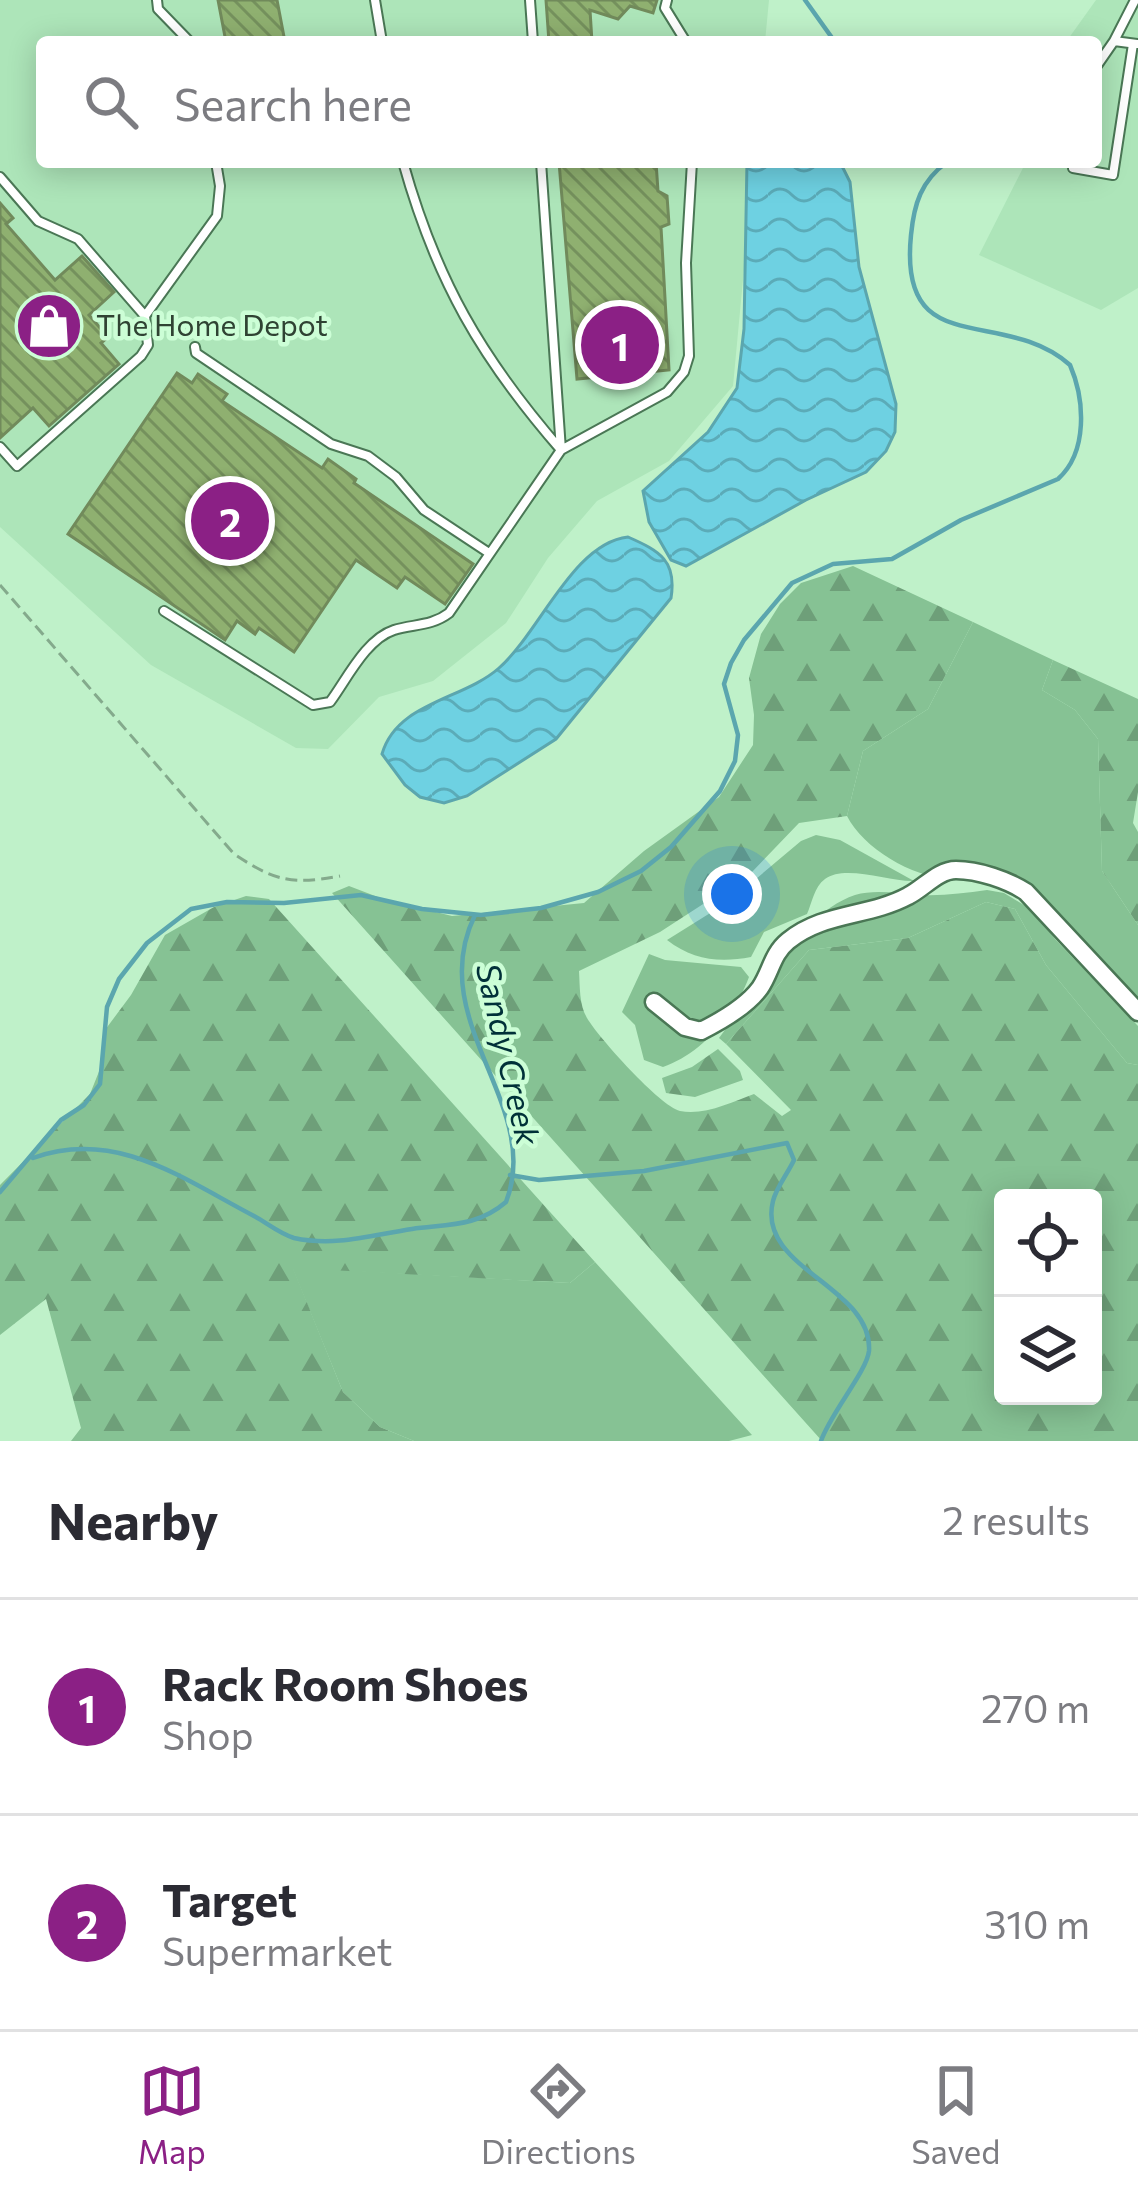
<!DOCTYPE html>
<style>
:root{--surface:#fff;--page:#f7f7f7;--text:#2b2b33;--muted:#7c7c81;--line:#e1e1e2;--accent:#8b2085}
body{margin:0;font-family:Commissioner,sans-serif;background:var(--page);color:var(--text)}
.controls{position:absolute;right:36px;bottom:36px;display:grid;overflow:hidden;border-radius:12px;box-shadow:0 6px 30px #0003}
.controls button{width:108px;height:108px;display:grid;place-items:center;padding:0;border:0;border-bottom:3px solid var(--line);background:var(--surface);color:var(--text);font:60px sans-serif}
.you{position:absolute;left:732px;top:894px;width:42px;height:42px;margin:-30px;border:9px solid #fff;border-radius:50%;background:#1a73e8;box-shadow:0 0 0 18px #1a73e833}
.badge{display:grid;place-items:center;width:78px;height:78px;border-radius:50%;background:var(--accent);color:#fff;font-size:39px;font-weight:700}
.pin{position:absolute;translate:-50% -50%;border:6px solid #fff;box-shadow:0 3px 12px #0006}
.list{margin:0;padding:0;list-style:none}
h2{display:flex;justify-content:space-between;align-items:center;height:156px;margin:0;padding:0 48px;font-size:51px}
h2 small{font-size:39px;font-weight:400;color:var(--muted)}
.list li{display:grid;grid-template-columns:78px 1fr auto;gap:36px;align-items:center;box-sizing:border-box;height:216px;padding:0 48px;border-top:3px solid var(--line)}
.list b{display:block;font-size:45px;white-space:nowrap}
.list p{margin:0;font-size:39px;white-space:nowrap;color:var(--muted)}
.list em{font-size:39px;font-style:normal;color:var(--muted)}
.icon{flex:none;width:66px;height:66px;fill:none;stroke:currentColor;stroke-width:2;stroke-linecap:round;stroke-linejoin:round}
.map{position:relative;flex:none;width:1138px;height:1441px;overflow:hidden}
.search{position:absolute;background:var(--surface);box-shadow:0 6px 30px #0003;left:36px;right:36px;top:36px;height:132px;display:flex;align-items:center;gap:30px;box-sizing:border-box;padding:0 42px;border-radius:12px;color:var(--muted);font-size:45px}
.sheet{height:588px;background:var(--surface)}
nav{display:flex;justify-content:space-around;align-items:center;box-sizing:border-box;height:168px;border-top:3px solid var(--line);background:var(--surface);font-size:33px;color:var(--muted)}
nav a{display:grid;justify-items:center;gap:6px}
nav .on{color:var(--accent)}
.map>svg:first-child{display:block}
.built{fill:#ade5b9}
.green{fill:#86c294}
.forest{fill:url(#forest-firs);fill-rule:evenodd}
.water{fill:url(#water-waves);stroke:#5ba6ae;stroke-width:3}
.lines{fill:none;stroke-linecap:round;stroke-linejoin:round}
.stream{stroke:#5ba6ae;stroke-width:4.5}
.building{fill:url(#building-back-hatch);stroke:#718a5b;stroke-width:3}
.service-casing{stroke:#4a7755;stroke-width:12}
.minor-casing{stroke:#4a7755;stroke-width:21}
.path{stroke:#84aa8c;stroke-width:3;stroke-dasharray:12 6;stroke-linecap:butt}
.service{stroke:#fff;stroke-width:8}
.minor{stroke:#fff;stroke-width:16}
.labels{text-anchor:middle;stroke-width:9;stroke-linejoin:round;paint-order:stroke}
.poi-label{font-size:30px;fill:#2f4333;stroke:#ccfed6;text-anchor:start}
.water-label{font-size:33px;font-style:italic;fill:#003038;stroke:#ccfed6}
</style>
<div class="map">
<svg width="1138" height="1441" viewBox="0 0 1138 1441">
<defs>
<pattern id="forest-firs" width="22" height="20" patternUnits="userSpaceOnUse" patternTransform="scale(3)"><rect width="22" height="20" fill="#86c294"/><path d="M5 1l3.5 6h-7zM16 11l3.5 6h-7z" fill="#6e9f79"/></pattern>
<pattern id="water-waves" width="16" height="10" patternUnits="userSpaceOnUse" patternTransform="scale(3)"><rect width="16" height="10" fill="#6ed1e2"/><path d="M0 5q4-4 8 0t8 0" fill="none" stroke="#5babb8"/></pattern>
<pattern id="building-back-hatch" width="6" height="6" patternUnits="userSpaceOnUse" patternTransform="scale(3)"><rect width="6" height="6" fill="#8fb070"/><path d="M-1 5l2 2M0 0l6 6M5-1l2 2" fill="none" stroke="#75915d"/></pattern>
</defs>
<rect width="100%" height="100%" fill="#bff1c9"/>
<path class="built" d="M0,0H769L765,42H42V162H754L733,386L669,461L597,501L548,558L506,623L433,681L379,697L328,749L296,748L151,665L0,527Z
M1096,0H1138V288L1101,310L979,255L1026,162H1096V42H1066Z"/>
<path class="green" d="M973,622L1053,660L1042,690L1075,710L1098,739L1102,871L1138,925V1004L1015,878C982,870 976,881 949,879C912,877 863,848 847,816L863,751L928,709Z
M816,835L840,840L914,881C890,882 845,864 825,879C814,887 812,903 807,914L764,932L751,957C719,963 693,960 667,940L731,900L801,841Z
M987,890L1004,893L1034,911L1055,939L1138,1026V1065L1127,1063L1046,965L1015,909L986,902L908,938L809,950L726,1044L719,1038C751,995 803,912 855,895C876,889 899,894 921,895C943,896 965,893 987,890Z
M649,954L665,960L741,967L749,977C735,1015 701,1054 663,1067L644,1060L635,1025L622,1012Z
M595,1262L752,1435L729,1441H414L380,1427L343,1392L292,1267L570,1283Z"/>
<path class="forest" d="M853,566L973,622L928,709L863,751L847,816L799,823L751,873L660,932L579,971C580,986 579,1005 587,1018C598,1037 660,1106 680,1111C704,1116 732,1102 754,1094L782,1116L791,1110L726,1044L809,950L908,938L986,902L1015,909L1046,965L1127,1063L1138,1065V1441H822L332,893L349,886L383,899L452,916L584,903L644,851L719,797L753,745L754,715L749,678L761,634L780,604L801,583ZM1093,1198V1396H1003V1198Z
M1053,660L1138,699V792L1133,823L1138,832V925L1102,871L1098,739L1075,710L1042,690Z
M246,896L269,899L595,1262L570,1283L293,1268L343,1392L380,1427L414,1441H71L81,1428L46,1299L0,1335V1185L90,1094L100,1069L105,1030L131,995L165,935L214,907Z
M718,1049L740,1071L743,1080L695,1097L666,1093L662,1078L692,1067Z"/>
<path class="water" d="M747,162H840L850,182L859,267L896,404L895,432L886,451L866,472L806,500L686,566L671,560L649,522L643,491L708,432L737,388L744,329Z
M628,537C660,551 677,561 671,598L556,739L467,796L444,803L420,797L405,785L382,754C397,702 463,700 499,668C540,632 573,543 628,537Z"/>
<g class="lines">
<path class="stream" d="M805,0L835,42
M33,1158C116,1128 183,1179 254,1216C267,1223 280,1234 294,1238C335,1247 372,1235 412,1229C448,1224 477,1227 506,1202C544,1105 423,1021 475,915
M510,1175L539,1180L644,1171L787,1143L794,1160C788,1173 776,1188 773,1201C756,1269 873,1286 869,1351C867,1371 830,1414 821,1441
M0,1192L61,1120L84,1105L100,1084L107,1007L119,979L147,943L191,909L227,902L284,903L361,895L422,909L481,915L541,908L598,892L641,871L671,847L720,791L735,761L738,735L724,684L731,663L744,640L792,583L833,564L892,559L961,520L1058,479C1088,452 1085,400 1070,365C1002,305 898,363 911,235C914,204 921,181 947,162"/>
</g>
<path class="building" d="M218,0H277L285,42H226Z
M546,0H657L653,13L630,6L618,19L590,10L592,42H549Z
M559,162H656L658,191L667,196L669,224L661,227L669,370L577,379Z
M0,203L13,218L6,224L55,280L82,256L114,292L89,315L108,337L101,343L119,364L49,426L33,408L0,438Z
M177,373L192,383L198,374L227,394L222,401L322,468L328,459L356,479L354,483L473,564L445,604L405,577L397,588L356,560L294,652L259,628L255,634L237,621L225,640L68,534Z"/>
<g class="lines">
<defs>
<path id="service" d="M157,0L158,9L190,42
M375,0L382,42
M530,0L533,42
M667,0L665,8L686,42
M1135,0L1114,41L1137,44
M1096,67L1114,41
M541,162L561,450L667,392L684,372L689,356L686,263L692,162
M1074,162L1073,168L1113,175L1133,44
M0,177L38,221L78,239L145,316L217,216L220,186L216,162
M195,347L196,353L331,444L368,456L396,477L424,510L489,553
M0,447L17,466L141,356L148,345L145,316
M164,611L313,705L330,702C347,679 366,639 394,630C414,624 432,626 449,613L561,450C481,358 436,280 403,162"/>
<path id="minor" d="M654,1002L685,1027L701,1031C721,1021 746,1007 760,988C771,972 772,954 788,941C823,912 869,917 908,896C924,888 938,870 956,870C978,870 1008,880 1026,892L1138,1012"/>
</defs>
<use href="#service" class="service-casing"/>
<use href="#minor" class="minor-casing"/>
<path class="path" d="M0,585L234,854C275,881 291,885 340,876"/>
<use href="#service" class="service"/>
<use href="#minor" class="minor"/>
</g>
<defs>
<symbol id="shop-disc" viewBox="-11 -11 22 22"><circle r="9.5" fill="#8b2085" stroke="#ccfed6"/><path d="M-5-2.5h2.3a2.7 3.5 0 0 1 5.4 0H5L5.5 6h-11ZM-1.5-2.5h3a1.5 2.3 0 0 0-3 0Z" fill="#fff"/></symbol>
</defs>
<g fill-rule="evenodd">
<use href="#shop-disc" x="11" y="288" width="76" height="76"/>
</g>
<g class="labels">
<g class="poi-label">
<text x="96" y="336">The Home Depot</text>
</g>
<g class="water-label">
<text transform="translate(508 1054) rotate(77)" y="12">Sandy Creek</text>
</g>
</g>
</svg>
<div class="controls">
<button><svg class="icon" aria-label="locate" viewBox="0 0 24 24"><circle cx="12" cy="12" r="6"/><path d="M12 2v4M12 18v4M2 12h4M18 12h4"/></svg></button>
<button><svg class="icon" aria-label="layers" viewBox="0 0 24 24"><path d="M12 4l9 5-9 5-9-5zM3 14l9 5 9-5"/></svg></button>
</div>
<div class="you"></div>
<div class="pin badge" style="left:620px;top:345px">1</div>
<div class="pin badge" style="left:230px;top:521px">2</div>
<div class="search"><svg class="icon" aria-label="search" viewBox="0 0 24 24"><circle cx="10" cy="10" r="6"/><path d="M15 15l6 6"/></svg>Search here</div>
</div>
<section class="sheet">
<h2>Nearby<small>2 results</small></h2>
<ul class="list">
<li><span class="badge">1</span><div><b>Rack Room Shoes</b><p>Shop</p></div><em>270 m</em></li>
<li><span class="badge">2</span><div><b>Target</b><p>Supermarket</p></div><em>310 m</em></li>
</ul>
</section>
<nav>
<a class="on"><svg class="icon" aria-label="map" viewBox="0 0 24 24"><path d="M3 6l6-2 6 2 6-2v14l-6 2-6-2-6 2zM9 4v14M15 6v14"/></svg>Map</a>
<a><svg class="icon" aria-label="directions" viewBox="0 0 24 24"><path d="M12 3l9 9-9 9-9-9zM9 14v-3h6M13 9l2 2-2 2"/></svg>Directions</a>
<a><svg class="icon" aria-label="saved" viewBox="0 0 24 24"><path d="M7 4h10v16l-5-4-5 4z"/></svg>Saved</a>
</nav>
